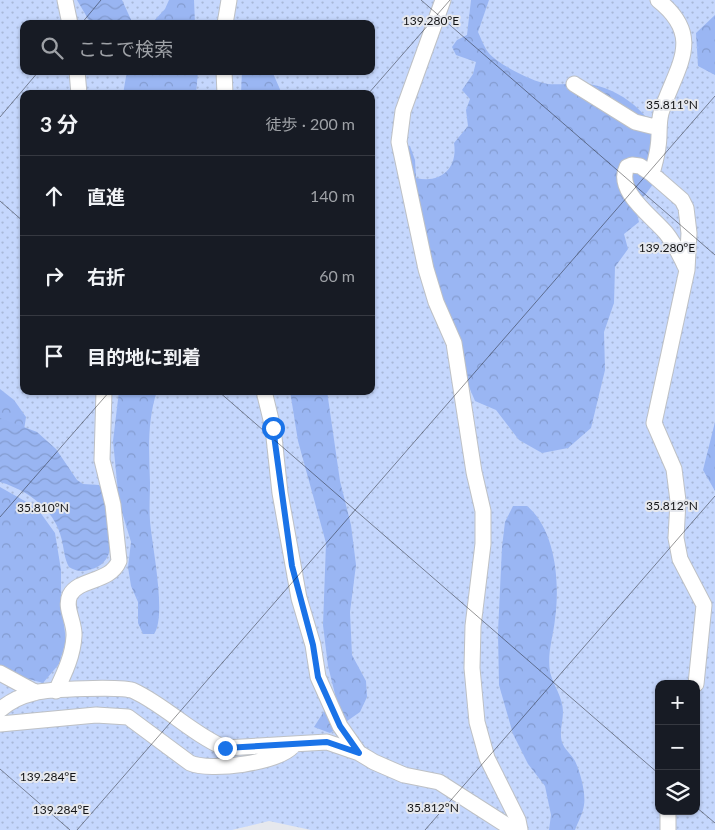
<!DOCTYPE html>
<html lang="ja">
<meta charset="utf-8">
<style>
:root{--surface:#171b24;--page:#20242c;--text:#f1f3f6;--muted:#9ea1a6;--line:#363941}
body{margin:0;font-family:Lato,"Noto Sans JP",sans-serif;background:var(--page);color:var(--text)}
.controls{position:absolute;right:15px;bottom:15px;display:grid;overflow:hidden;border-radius:10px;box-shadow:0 1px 4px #0004}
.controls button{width:45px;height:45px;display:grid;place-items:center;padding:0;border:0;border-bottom:1px solid var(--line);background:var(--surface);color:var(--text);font:25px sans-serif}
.stop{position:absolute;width:15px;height:15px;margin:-11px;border:4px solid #1a73e8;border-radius:50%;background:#fff}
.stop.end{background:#1a73e8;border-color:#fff;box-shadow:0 1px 5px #0008}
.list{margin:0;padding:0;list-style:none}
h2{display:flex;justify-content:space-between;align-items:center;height:65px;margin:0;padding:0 20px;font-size:21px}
h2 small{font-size:16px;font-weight:400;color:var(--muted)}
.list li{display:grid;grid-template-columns:32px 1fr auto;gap:15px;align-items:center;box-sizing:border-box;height:80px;padding:0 20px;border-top:1px solid var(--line)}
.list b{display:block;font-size:19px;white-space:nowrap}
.list em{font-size:16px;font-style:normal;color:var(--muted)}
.icon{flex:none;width:28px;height:28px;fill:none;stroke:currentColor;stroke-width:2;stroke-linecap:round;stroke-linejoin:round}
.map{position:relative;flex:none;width:715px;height:830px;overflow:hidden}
.search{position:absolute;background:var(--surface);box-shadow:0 1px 4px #0004;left:20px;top:20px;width:355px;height:55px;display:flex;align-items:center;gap:12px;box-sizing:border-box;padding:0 18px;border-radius:10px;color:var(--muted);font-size:19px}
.panel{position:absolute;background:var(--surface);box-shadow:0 1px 4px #0004;left:20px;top:90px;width:355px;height:305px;border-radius:10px}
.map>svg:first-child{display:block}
.grass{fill:url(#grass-dots);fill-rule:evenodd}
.forest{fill:url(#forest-crowns)}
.water{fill:url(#water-waves)}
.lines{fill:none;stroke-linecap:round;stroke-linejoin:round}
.minor-casing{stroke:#bec1c5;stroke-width:17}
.minor{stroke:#fff;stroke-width:15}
.route{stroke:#1a73e8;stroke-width:6}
.ticks{fill:none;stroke:#131416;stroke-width:1;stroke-opacity:0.45}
.ticks-label{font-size:12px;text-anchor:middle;fill:#131416;stroke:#e6e8ed;stroke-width:4;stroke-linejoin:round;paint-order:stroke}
</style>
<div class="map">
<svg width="715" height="830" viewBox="0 0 715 830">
<defs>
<pattern id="grass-dots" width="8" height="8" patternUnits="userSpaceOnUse" patternTransform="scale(1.25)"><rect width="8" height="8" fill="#c5d7fd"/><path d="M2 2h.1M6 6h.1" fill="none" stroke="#a8b8d8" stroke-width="1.8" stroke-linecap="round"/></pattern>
<pattern id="forest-crowns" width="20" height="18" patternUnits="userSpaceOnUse" patternTransform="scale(1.25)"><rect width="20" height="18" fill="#9ab6f3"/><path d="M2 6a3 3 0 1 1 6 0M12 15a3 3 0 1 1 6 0" fill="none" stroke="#849cd0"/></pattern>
<pattern id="water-waves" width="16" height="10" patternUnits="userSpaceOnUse" patternTransform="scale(1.25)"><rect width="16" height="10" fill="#99b5f2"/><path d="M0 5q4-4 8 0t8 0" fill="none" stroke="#839bcf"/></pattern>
</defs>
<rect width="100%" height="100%" fill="#e6e8ed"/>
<path class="grass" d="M0,0H715V830H311L269,821L232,830H0ZM24,24H371V71H24ZM24,94H371V391H24ZM659,684H696V811H659Z"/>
<path class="forest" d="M169,0H194L195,24H151L165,9Z
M471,0H489L478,32C481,38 484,47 488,52C497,64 533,82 548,84C562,85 582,82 594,85C627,92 665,124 661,162C660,179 645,195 635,207L639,222L624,234L628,249L615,267L614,303L604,332L605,370L591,428L568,448L542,453L519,440L496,410L475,401L416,261L424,245L409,226L397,154L403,144L410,146L415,160L416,178C441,184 458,168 454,143L468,126L466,110L470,99L462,90L473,74L476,62L456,55L452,47L457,40L467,35Z
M715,15V75L698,66L696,33Z
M127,71H198L196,94H123Z
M242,71H272L282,94H241Z
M0,389L14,400L26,417L24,430L0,429Z
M119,391H157C147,421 149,451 150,483C150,495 149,508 150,521C152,546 167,616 154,634H143L138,623V602L131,586L128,567L131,542L119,502L113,441Z
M290,391H327L340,481L351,525L356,565L350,612L352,655L366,681L367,697L360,712L330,733L314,727L335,694L328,666L323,625L326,543L298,441Z
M715,422V491L703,470Z
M0,487L37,508L55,533L61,570V601L66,641L59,664L43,683L25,678L0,666Z
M513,506H527C556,530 560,584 555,619C553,638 547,653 550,672C553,685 563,697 563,712C563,722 559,731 562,742C564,749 571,754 575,761C580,771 586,793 584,805C583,813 578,822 575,830H549L551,815L545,786L528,764L513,734L499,685L498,632L502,547L505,522Z"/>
<path class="water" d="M77,0H122L133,24H91Z
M0,418L37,432L56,449L77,480L83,484L99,485L102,489C108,511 124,560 92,569C83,572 77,572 69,567C64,559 64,547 61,537C54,509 27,490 0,482Z"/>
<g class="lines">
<defs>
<path id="minor" d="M65,0L70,24
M443,0L403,111L399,142L426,269L436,302L454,343L474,472L483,511V544L473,626L472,668L477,722L487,758L518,820L520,830
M225,24L229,0
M77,71L79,94
M224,71L225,94
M574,84L635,122L659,128
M652,174C654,165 657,156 658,147C660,136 658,124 661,113C675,68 706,38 658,0
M687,270C681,257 675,244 666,233C652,216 615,191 627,167L632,165L640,166L652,174L682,200L686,208L689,233L687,270L654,423L674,469L678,501L676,538L680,559L704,605L696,684
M264,391L273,428L280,493L299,598L313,645L318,677L340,726L359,753L374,762L404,775L439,782L514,830
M0,673L35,692
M56,691C64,674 73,656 74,636C75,622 64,608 70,595C79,578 110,583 119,561L113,505L102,460L104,391
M0,710C10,701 21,696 34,693C47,689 123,686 134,691C166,706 192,734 225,748L327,742L359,753
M0,724L96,715L128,717L190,763C211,772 277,763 293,746
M668,811V830"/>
</defs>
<use href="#minor" class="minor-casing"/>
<use href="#minor" class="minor"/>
</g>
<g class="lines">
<path class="route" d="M225,748L327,742L359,753L340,726L318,677L313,645L292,566L273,428"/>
</g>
<path class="ticks" d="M421,0L715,255M81,24L101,0M368,94L450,0M0,117L39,71M0,201L24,222M218,391L659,774M0,517L110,391M0,769L70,830M696,807L715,823M77,830L715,96M425,830L715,496"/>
<g class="ticks-label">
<text x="431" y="25">139.280°E</text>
<text x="672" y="109">35.811°N</text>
<text x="667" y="252">139.280°E</text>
<text x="672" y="510">35.812°N</text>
<text x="43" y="512">35.810°N</text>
<text x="48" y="781">139.284°E</text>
<text x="433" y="812">35.812°N</text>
<text x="61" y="814">139.284°E</text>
</g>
</svg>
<div class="controls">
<button>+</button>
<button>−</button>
<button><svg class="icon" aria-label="layers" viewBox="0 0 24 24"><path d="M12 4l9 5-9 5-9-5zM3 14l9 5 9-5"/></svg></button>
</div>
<div class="stop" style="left:273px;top:428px"></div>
<div class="stop end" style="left:225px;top:748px"></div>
<div class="search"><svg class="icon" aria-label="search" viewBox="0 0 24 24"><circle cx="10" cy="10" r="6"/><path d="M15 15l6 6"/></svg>ここで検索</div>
<section class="panel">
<h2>3 分<small>徒歩 · 200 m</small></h2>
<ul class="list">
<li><svg class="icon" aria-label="ahead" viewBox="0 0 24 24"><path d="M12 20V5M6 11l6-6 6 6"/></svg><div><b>直進</b></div><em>140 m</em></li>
<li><svg class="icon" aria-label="right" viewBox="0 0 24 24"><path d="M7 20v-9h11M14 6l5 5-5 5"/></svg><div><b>右折</b></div><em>60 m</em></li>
<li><svg class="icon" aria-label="arrive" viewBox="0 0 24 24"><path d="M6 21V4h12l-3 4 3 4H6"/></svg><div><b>目的地に到着</b></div></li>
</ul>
</section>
</div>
